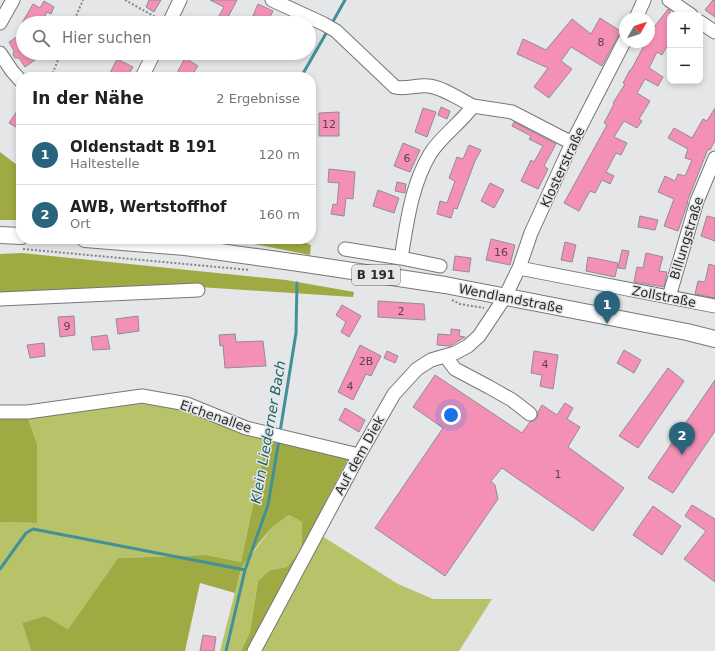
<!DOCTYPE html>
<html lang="de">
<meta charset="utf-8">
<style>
:root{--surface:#fff;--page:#f6f6f6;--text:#202124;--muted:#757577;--line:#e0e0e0;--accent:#29637c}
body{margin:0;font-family:"DejaVu Sans",sans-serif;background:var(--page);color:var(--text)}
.controls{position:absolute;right:12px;top:12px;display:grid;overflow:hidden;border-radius:8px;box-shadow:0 2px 6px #0003}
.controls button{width:36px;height:36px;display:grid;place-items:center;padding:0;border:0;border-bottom:1px solid var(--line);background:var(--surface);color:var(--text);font:20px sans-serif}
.compass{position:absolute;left:619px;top:12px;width:36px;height:36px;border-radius:50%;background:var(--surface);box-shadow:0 2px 6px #0003;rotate:51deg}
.you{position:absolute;left:451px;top:415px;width:14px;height:14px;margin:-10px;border:3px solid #fff;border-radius:50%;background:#1a73e8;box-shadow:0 0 0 6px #1a73e833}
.badge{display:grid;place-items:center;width:26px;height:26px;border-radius:50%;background:var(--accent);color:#fff;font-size:13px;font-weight:700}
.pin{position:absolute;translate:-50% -33px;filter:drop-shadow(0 1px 2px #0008)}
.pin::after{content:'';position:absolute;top:21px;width:14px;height:12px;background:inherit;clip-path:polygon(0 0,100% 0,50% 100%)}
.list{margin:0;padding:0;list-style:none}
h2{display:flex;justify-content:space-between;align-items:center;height:52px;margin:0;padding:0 16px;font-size:17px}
h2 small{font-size:13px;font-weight:400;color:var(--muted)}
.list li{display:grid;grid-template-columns:26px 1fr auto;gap:12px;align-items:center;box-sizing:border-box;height:60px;padding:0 16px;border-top:1px solid var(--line)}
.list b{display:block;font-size:15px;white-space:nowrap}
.list p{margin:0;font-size:13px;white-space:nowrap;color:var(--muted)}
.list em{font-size:13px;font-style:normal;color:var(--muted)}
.icon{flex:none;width:22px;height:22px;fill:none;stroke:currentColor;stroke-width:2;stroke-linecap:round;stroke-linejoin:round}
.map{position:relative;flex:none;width:715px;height:651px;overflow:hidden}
.search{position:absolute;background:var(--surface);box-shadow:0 2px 6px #0003;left:16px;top:16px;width:300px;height:44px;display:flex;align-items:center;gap:10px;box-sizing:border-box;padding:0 14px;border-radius:22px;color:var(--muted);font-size:15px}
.panel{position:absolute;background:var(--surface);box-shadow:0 2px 6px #0003;left:16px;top:72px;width:300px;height:172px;border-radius:16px}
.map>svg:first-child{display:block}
.green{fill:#b8c269}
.forest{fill:#a0aa42}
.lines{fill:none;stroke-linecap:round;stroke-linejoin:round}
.stream{stroke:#419199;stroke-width:3}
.building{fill:#f490b6;stroke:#908e8f}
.minor-casing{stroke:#767778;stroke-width:15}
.major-casing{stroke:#767778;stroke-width:18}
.path{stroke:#838485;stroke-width:2;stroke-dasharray:2 2;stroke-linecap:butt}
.minor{stroke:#fff;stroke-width:13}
.major{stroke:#fff;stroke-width:16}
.labels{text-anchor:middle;stroke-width:3;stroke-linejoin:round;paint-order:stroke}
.number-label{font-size:11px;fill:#5c444d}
.shield{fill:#e4e6e7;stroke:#616263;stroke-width:1}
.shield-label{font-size:12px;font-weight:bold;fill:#292a2a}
.street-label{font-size:13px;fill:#292a2a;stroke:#e4e6e7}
.water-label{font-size:14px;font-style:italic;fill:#236167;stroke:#e4e6e7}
</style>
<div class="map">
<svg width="715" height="651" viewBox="0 0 715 651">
<rect width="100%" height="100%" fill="#e4e6e7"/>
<path class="green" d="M142,400L187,408L267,438L241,562L206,555L118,558L68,629L45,616L22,623L31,651H0V522L37,523L27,416Z
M289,515L302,522V548L287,567L270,570L258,581L250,632L241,651H220L241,569L272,527Z
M322,536L398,584L433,599H492L459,651H259Z"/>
<path class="forest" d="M0,152L21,168V220H0Z
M229,239H297L311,245L310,255Z
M22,253L286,280L354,292L353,297L199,287L0,295V254Z
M27,416L37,445V523L0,522V418Z
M267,438L349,457L248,651H241L250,632L258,581L270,570L287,567L302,548V522L289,515L272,527L259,543L241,569L235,593L200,583L185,651H31L22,623L45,616L68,629L118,558L206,555L241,562Z"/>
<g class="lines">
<path class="stream" d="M331,25L345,0
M301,77L328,30
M280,432L296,333L297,283
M0,569L26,533L33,529L245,570
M226,651L245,570L268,505L279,440"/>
</g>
<path class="building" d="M149,0H161L154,12L146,7Z
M210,0H237L225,23H215L224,7Z
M713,0H715V17L705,10Z
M44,1L54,7L51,14L47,12L41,23H22L33,4L40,8Z
M258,4L273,11L267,23H263L252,18Z
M668,9L670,10V41L662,55L657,52L649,68L663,77L658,86L645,79L637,93L650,101L639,119L642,121L637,128L624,121L614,137L627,143L621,155L616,153L606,172L614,176L610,184L602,180L595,193L590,191L579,211L564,203L607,125L604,123L614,104L613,103L625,84L623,83L630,70H631L646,42H649V34Z
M600,18L622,32L618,36L602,66L571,47L561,61L572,69L549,98L534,87L548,68L517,54L523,39L546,50L572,19L591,34Z
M23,33V53H35L38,58L25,67L19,58H15L13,55L14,51L9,42Z
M185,58L198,66L191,77H184L177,73Z
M117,59L133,67L127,77H108Z
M21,105V130L9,123Z
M441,107L450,111L447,119L438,115Z
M423,108L436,112L427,137L415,132Z
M715,108V140L710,150L708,149L687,202H688L678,231L664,226L674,199L658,192L665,176L675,181L678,174L685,176L692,160L685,158L688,149L668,138L674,128L692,138L703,119L707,121Z
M339,112V136H319V113Z
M514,122L556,144L544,166L548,169L538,189L521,181L531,160L534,162L543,146L529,139L531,136L512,126Z
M403,143L420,150L410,172L394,166Z
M469,145L481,150L475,161L457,209L454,208L451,218L437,214L440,201L447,203L455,181L449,178L457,157L463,159Z
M329,169L355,172L353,199L346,198L344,216L331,214L333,204L337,205L339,183L328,182Z
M397,182L406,184L405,193L395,191Z
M490,183L504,190L494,208L481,201Z
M378,190L399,198L394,213L373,206Z
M640,216L658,220L655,230L638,227Z
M707,216L715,218V241L701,236Z
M491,239L515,245L510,265L486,260Z
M565,242L576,245L572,262L561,260Z
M622,250L629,251L625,269L618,268Z
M646,253L663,257L659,271L667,272L664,287L634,282L637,267L643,268Z
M455,256L471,258L469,272L453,270Z
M588,257L618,263L615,277L586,271Z
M709,264L715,266V298L695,294L698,281L705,282Z
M378,301L424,304L425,320L378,317Z
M342,305L361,316L349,337L341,332L346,322L336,315Z
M74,316L75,335L60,337L58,317Z
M138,316L139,331L118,334L116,319Z
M451,329L460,330L459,336L465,337L450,346L437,345L438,334L451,335Z
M235,334L236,342L263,341L266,366L225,368L223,345L220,346L219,335Z
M107,335L110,349L93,350L91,337Z
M44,343L45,356L30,358L27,345Z
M360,345L381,356L371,376L366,374L353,400L338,392Z
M624,350L641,360L634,373L617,363Z
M387,351L398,356L395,363L384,358Z
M534,351L558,355L553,389L540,386L542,375L531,373Z
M668,368L684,381L638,448L619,436Z
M435,375L522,433L530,422L537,419L538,412L542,405L557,415L565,403L573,408L567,419L580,427L568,447L624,488L593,531L502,468L491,481L495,485L498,499L445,576L375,528L443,428L413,407Z
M715,380V431L673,493L648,478Z
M345,408L365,420L359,432L339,420Z
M692,505L715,519V582L684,559L706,531L685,516Z
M653,506L681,526L662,555L633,535Z
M203,635L216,637L214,651H200Z"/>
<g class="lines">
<defs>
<path id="minor" d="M272,0L324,24L336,31L395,87C408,90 418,84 429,86C444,88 459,99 473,106
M669,0L691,15
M636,18L644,0
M700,22L715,32
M0,23L13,0
M169,23L180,0
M0,53L12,71L21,81
M142,77L154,53
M345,249L401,258C407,223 411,186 430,154C441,136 460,124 473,106L512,112L572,143
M401,258L440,266
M519,268L715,306
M669,297L697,201L715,158
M0,299L198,290
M445,356L455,369L489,387L512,400L530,414
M0,412H28L142,396L187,404L246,428L359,455
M254,651L359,455L394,394L417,369L431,360L455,353L468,346L479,336L505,297L519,268L531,233L572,143L625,40"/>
<path id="major" d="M0,235L21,236
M85,239L185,247L306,264L445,285L687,332L715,339"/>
</defs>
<use href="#minor" class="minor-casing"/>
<use href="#major" class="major-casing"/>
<path class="path" d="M125,0L159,19
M73,23L83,0
M51,77L61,53
M23,249L250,270
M452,300L460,304L484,308"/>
<use href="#minor" class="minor"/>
<use href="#major" class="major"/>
</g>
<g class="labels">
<g class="number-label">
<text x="601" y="46">8</text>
<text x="329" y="128">12</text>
<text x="407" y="162">6</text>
<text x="501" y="256">16</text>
<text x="401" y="315">2</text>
<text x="67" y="330">9</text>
<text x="366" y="365">2B</text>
<text x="545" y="368">4</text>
<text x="350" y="390">4</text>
<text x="558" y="478">1</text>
</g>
<rect class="shield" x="352" y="265" width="48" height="20" rx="3"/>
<g class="shield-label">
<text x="376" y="279">B 191</text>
</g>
<g class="street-label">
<text transform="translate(562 167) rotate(-65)" y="5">Klosterstraße</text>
<text transform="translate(686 238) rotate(-73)" y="5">Billungstraße</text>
<text transform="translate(664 296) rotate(11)" y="5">Zollstraße</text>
<text transform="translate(511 298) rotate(11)" y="5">Wendlandstraße</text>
<text transform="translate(216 416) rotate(19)" y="5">Eichenallee</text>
<text transform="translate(359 455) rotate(-61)" y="5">Auf dem Diek</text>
</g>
<g class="water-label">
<text transform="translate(268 432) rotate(-80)" y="5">Klein Liederner Bach</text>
</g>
</g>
</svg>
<div class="controls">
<button>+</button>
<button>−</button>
</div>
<svg class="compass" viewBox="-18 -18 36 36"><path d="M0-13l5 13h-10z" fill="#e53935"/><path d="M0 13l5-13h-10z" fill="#757577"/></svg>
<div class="you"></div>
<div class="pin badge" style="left:607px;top:324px">1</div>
<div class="pin badge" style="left:682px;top:455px">2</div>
<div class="search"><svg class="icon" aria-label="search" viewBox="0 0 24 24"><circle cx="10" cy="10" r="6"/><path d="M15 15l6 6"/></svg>Hier suchen</div>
<section class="panel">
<h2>In der Nähe<small>2 Ergebnisse</small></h2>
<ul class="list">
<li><span class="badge">1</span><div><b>Oldenstadt B 191</b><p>Haltestelle</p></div><em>120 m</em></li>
<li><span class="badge">2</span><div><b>AWB, Wertstoffhof</b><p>Ort</p></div><em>160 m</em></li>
</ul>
</section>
</div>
